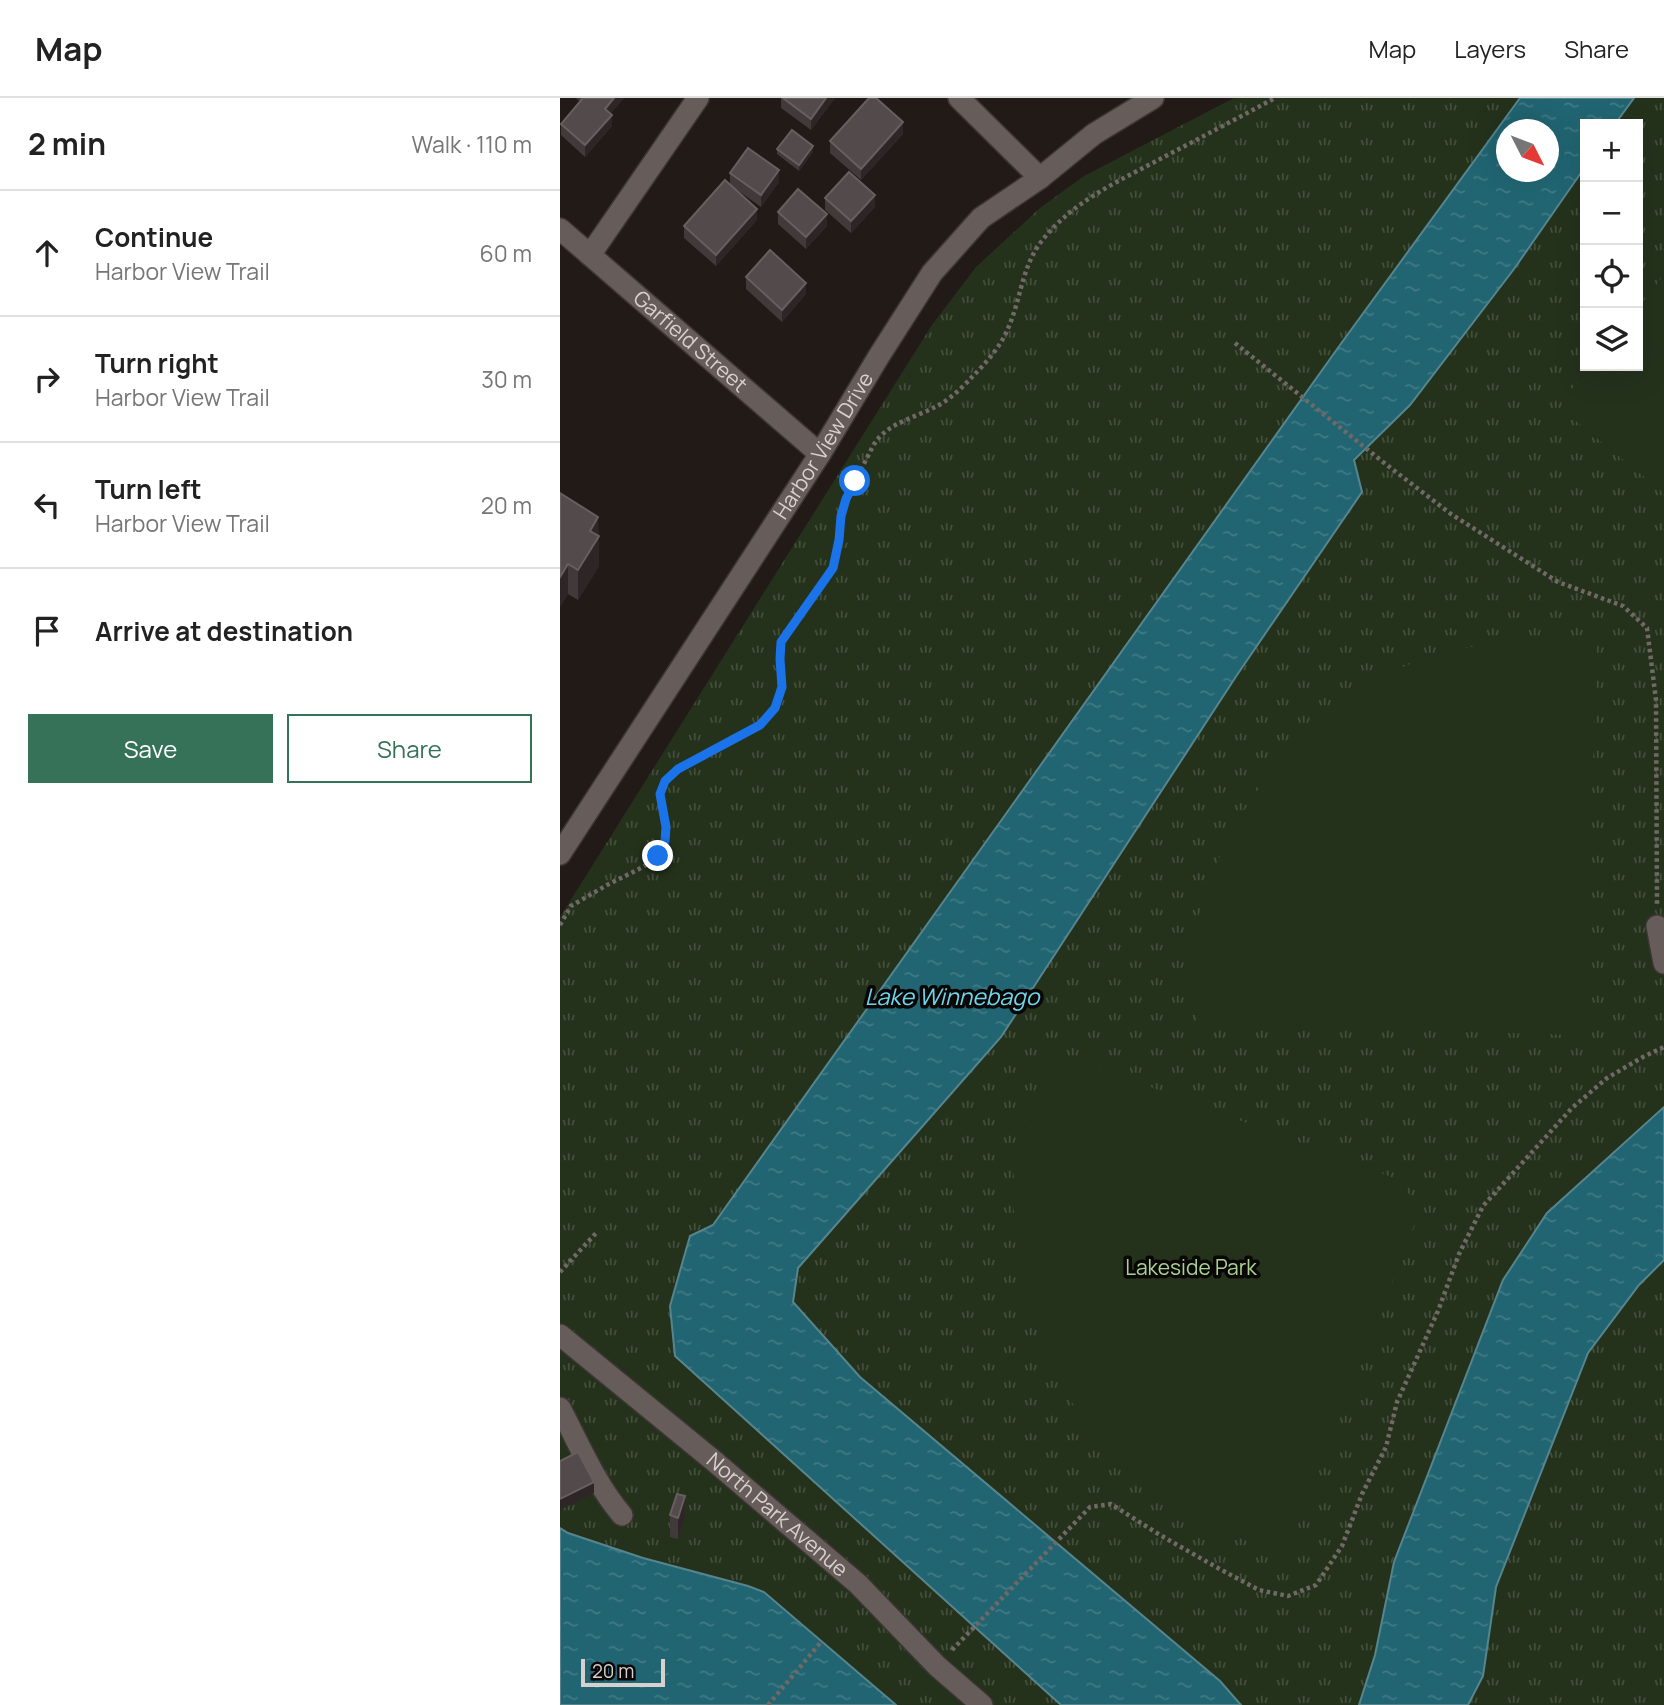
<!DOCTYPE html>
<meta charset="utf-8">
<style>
:root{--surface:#fff;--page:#f2f2f2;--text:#222;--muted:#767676;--line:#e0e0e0;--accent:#357258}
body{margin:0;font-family:Manrope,sans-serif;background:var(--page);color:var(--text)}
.controls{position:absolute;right:21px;top:21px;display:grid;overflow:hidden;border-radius:0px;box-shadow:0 7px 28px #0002}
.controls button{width:63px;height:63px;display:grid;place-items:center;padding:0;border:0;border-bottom:2px solid var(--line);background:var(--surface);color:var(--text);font:35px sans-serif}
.compass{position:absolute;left:936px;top:21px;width:63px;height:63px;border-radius:50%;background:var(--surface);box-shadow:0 7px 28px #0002;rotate:132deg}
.scale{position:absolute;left:21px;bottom:18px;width:84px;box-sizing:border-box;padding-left:7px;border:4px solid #d6d0ce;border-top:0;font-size:19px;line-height:24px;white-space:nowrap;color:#d6d0ce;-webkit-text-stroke:5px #090605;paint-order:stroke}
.stop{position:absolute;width:21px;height:21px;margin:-16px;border:5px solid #1a73e8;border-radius:50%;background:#fff}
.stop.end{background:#1a73e8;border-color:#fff;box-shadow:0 2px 7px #0008}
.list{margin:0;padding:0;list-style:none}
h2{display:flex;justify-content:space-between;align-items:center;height:91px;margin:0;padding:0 28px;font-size:30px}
h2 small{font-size:23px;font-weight:400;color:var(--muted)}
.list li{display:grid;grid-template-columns:46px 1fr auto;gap:21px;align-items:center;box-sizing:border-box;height:126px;padding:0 28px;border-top:2px solid var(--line)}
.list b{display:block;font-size:26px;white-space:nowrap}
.list p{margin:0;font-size:23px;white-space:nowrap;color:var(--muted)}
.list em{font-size:23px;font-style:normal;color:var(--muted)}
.actions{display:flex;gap:14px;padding:21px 28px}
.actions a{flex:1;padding:16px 0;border:2px solid var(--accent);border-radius:0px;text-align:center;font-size:24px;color:var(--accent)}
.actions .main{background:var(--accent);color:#fff}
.icon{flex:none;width:38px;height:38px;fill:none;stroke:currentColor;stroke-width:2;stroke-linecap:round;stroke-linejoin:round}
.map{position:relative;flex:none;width:1104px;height:1607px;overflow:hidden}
header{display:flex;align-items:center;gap:42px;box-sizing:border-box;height:98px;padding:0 35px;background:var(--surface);border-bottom:2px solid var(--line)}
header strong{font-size:33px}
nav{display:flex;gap:38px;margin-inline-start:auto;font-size:24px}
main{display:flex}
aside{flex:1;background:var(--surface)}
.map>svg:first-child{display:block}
.grass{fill:url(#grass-tufts)}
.pitch{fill:#24321c}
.water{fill:url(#water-ripples);stroke:#57858e;stroke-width:2;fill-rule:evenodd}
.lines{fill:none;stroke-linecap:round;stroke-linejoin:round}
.minor-casing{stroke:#3c3634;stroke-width:24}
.path{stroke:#706966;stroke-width:4.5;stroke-dasharray:3.5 3.5;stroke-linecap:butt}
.minor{stroke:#665c59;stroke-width:21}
.wall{fill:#42393b}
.shaded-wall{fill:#2e2626}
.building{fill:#524a4b;stroke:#675f5f;stroke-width:2}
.route{stroke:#1a73e8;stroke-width:9}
.labels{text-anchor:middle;stroke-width:7;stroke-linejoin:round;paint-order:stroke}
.street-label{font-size:21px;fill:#d6d0ce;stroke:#090605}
.park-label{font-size:21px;fill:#a8d392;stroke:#090605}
.water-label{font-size:23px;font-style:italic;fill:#6fd5e9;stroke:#090605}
</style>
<header>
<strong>Map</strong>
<nav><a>Map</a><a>Layers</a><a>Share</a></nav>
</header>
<main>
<aside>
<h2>2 min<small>Walk · 110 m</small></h2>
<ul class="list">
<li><svg class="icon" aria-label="ahead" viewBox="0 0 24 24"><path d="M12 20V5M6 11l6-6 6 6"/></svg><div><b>Continue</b><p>Harbor View Trail</p></div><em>60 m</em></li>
<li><svg class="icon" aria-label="right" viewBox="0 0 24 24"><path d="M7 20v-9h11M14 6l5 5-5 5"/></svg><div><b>Turn right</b><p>Harbor View Trail</p></div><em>30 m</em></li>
<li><svg class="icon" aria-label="left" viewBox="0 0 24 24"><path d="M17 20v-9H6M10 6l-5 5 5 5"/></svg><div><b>Turn left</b><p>Harbor View Trail</p></div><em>20 m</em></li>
<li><svg class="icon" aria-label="arrive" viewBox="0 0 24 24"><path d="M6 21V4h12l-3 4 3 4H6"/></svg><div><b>Arrive at destination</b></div></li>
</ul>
<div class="actions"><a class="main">Save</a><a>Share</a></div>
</aside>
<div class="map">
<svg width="1104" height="1607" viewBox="0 0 1104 1607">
<defs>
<pattern id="grass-tufts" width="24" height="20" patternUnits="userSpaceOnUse" patternTransform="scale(1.75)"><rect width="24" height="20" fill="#24321c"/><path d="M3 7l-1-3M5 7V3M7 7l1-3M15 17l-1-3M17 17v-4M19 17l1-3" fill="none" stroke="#434f3c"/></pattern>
<pattern id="water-ripples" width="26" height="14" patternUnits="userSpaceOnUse" patternTransform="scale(1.75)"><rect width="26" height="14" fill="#216572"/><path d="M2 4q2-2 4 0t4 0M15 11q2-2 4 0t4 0" fill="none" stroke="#407a85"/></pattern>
</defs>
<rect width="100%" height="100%" fill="#211a17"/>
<path class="grass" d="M674,0H960L780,247L170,1103L153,1127L129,1138L110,1208L115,1258L501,1607H336L204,1494L188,1488L83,1460L8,1435L0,1430V819L372,227L416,169L480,110L524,78Z
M1074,0H1104V1009L987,1115L815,1557L799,1607H681L660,1583L300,1279L233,1204L238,1170L441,939L677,577L802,394L794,362L850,307L954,171L1025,69V268H1078V26H1055Z
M1104,1162V1607H908L923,1578L936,1489L1028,1255L1079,1187Z"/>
<path class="pitch" d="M1104,177V395L1006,315L1002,303L1031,268H1078V210Z
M1001,539L1037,541L1025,920L1012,937L637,924C633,898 629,871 633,845C644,778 677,715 719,664C726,656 732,647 740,639C772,607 812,581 855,564C901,546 952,544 1001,539Z
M489,951L842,1083L859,1115L728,1452L699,1448L656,1430L606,1403L566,1369L539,1339L514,1308L487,1258L469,1213L458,1177L454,1123V1070L463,1029Z"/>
<path class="water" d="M960,0H1074L1055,26H1025V69L954,171L850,307L794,362L802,394L677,577L441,939L238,1170L233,1204L300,1279L660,1583L681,1607H501L115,1258L110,1208L130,1138L153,1127L170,1103L780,247ZM946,32H988V74H946Z
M1104,1009V1162L1079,1187L1028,1255L936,1489L923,1578L908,1607H799L815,1557L834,1464L943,1182L987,1115Z
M0,1430L8,1435L83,1460L188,1488L204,1494L336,1607H0Z"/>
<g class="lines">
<defs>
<g id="minor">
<path d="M399,0L480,80"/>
<path id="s1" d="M0,131L260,356"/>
<path d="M30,157L138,0"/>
<path id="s2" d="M0,756L260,356L319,258L372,175L421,120L480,80L534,36L593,0"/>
<path d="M1097,828L1104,865"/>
<path id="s3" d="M0,1237L154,1363L298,1486L377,1568L422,1607"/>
<path d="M0,1310C19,1346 35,1385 62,1417"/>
</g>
</defs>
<use href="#minor" class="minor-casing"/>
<path class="path" d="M675,245L823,364L891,416L998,484L1063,508L1087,530L1096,602L1097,806
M0,827L11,808L47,787L83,769L98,758L105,743L106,728L100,696L105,683L118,671L200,627L215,610L222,589L220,561L221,544L234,524L273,470L279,442L280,418L286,401L313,348C325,326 354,320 375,309C388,303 402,290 412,279C426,265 442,247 449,228C461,200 462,169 481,144C511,104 559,83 602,60C640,40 678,20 715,0
M0,1174L38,1133
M392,1552L530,1409L551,1406L600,1437L656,1469L699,1492L728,1498L756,1487L782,1448L802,1396L826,1349L837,1304L878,1213L899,1156L923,1108L1012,1010L1047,980L1083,959L1104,949
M208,1607L261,1544"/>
<use href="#minor" class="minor"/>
</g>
<path class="wall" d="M16,0H64L50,16L52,28L25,59L1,37V26L20,4Z
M221,0H275L251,32L221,10Z
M343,36L301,82L270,55V43Z
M217,51L253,54L239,73L217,56Z
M170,75L219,84L201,109L170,87Z
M265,100L315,109L291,135L265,112Z
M218,114L267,128L246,151L218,126Z
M197,122L156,168L124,140V128Z
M186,179L246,196L222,224L186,191Z
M0,395L38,419L39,468L18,502L8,496L0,509Z
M110,1417L125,1420L118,1441L110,1439Z"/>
<path class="shaded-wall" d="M54,0H64L45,22V11Z
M266,0H275L251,32V21Z
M52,17V28L25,59V47Z
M343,24V36L301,82V71Z
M253,48V54L239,73V67Z
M219,72V84L201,109V97Z
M315,97V109L291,135V123Z
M197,111V122L156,168V157Z
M267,116V128L246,151V139Z
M246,185V196L222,224V212Z
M38,419L39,468L18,502V472L30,433Z
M8,466V496L0,509V479Z
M34,1384V1395L0,1412V1401Z
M125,1398V1420L118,1441V1420Z"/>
<path class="building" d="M23,0H54L45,11L52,17L25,47L1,26Z
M223,0H266L251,21Z
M309,0H316L343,24L301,71L270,43Z
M232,32L253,48L239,67L217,51Z
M188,50L219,72L201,97L170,75Z
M289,74L315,97L291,123L265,100Z
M165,82L197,111L156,157L124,128Z
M238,91L267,116L246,139L218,114Z
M210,152L246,185L222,212L186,179Z
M0,395L38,419L30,433L39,438L18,472L8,466L0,479Z
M18,1354L34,1384L0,1401V1363Z
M117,1396L125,1398L118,1420L110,1417Z"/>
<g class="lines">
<path class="route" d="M98,758L105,743L106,729L100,696L105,683L118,671L200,627L215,610L222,589L220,561L221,544L273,470L279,442L281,418L286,401L295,383"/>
</g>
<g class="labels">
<g class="street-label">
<text dy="7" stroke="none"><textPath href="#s1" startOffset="172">Garfield Street</textPath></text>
<text dy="7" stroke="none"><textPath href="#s2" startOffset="486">Harbor View Drive</textPath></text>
<text dy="7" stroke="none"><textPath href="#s3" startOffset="282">North Park Avenue</textPath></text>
</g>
<g class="park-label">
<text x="631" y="1177">Lakeside Park</text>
</g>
<g class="water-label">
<text x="392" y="907">Lake Winnebago</text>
</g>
</g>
</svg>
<div class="controls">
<button>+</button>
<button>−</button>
<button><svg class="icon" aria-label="locate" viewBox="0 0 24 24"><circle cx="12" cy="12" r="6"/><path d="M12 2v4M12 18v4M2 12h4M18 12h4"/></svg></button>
<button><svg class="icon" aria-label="layers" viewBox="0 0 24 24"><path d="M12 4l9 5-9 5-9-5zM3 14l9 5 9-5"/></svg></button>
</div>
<svg class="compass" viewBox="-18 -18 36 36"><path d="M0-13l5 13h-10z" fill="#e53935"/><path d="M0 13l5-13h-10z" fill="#767676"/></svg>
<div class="scale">20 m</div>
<div class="stop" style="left:295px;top:383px"></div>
<div class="stop end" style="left:98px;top:758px"></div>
</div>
</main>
